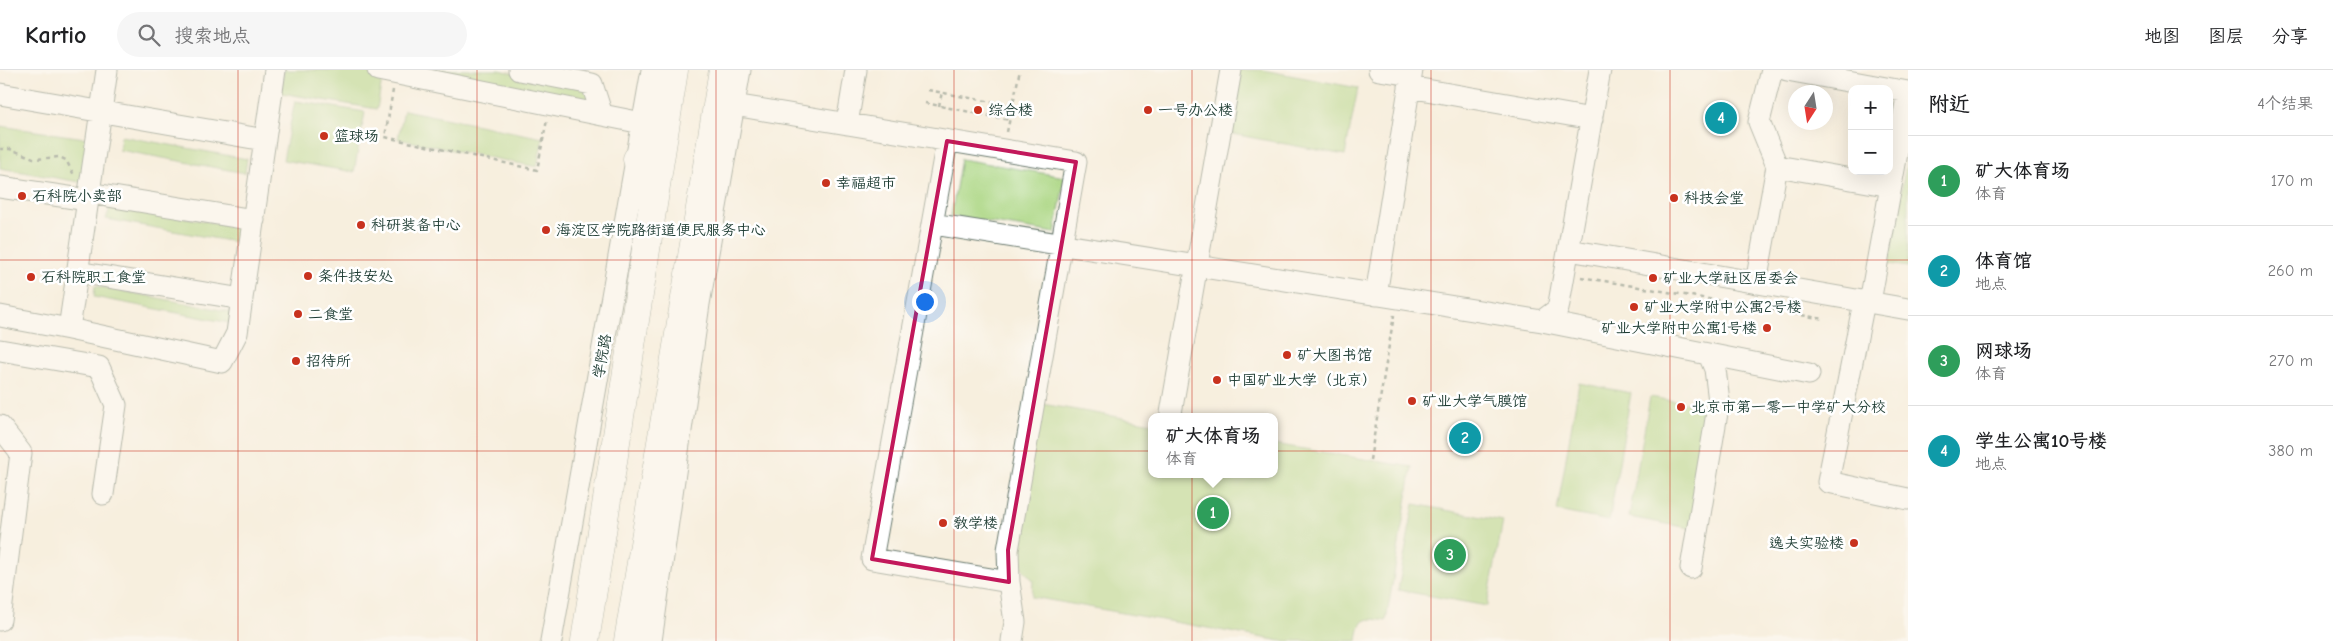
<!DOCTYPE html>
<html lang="zh">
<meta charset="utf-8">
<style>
:root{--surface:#fff;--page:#f6f6f6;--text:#202124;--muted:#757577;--line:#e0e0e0;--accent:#d93025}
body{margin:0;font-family:"Comic Neue","LXGW WenKai TC",sans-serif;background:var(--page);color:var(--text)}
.controls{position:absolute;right:15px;top:15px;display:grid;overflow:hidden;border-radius:10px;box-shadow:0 5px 20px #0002}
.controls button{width:45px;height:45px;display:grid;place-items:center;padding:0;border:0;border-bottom:1px solid var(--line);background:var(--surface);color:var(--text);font:25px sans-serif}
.compass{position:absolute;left:1788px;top:15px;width:45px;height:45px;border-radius:50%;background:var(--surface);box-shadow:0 5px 20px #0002;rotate:192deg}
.you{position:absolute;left:924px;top:231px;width:18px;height:18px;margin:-12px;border:4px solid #fff;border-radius:50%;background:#1a73e8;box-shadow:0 0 0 8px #1a73e833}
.badge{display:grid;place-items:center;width:32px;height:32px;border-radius:50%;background:var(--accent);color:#fff;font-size:16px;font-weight:700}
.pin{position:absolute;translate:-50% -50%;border:2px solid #fff;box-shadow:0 1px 5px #0006}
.popup{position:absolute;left:1148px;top:343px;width:130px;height:65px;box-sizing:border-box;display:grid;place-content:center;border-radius:10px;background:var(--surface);filter:drop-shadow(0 1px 4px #0005);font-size:16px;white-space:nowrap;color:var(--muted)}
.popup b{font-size:19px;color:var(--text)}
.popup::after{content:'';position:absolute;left:50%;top:100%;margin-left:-10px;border:10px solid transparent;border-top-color:var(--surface)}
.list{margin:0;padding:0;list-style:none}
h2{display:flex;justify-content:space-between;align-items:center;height:65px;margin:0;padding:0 20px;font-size:21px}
h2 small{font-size:16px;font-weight:400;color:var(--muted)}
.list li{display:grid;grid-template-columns:32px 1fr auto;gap:15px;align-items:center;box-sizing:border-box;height:90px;padding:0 20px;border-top:1px solid var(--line)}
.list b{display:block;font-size:19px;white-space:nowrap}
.list p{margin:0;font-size:16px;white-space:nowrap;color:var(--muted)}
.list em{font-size:16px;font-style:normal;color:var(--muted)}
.icon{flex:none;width:28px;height:28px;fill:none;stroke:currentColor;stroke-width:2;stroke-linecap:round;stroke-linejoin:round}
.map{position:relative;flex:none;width:1908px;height:571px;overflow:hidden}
header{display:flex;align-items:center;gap:30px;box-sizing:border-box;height:70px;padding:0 25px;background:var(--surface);border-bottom:1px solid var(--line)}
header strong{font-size:24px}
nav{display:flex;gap:28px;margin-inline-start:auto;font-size:18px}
.search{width:350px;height:45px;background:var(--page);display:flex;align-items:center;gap:12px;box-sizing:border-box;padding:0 18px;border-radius:28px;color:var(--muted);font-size:19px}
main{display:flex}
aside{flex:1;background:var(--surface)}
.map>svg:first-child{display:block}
.green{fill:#aad581;stroke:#64895a}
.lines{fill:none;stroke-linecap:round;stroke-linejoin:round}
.minor-casing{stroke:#6b7b70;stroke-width:23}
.major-casing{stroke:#6b7b70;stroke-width:29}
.path{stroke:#6b7b70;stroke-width:2.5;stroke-dasharray:4 4;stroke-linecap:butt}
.minor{stroke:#fff;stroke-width:21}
.major{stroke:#fff;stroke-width:28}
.marked{fill:none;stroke:#c2185b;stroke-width:4;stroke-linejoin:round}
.grid{fill:none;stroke:#c8321e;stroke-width:1;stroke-opacity:0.55}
.poi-dot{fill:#c8321e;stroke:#fff;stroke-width:2}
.labels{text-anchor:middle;stroke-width:5;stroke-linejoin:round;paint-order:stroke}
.poi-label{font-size:15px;fill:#1f3d34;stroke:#fff;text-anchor:start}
.street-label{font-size:15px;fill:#1f3d34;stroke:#fff}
</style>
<header>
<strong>Kartio</strong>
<div class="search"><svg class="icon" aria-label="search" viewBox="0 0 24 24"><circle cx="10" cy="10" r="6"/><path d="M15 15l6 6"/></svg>搜索地点</div>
<nav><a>地图</a><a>图层</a><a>分享</a></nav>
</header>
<main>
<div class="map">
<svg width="1908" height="571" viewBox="0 0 1908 571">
<rect width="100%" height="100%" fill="#fff"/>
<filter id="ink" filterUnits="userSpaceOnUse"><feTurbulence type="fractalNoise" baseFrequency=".02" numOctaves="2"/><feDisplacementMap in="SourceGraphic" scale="10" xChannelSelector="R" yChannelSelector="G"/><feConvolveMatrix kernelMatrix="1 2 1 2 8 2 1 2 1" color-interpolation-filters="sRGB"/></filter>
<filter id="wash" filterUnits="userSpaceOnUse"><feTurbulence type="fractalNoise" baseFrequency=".0096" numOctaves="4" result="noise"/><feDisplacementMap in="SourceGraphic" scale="20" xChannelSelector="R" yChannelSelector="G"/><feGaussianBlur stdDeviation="1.12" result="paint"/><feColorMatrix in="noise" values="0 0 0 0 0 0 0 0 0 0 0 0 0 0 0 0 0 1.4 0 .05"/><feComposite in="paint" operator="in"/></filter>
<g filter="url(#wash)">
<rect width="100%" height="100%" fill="#f7efde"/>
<path class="green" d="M284,0H357L383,4L377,39L281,23Z
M402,0H499L595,20L591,39Z
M1238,0H1263L1358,18L1345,85L1227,63Z
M295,31L365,42L354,102L283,90Z
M404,40L543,68L537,97L398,69Z
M0,56L92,69L85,113L0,98Z
M121,66L247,89L245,103L119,80Z
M1908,82V197L1889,194Z
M961,89L1065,107L1055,163L951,146Z
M111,135L239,157L235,172L106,149Z
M95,216L232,242L230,253L94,227Z
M1579,313L1631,323L1609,451L1557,441Z
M1650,327L1715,338L1694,459L1629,447Z
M1042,334L1152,353V404H1274V374L1412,397L1386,551C1363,547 1360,548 1357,571H1281L1032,527L1033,510L1013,488Z
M1414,434L1503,451L1487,536L1398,520Z"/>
</g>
<g filter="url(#ink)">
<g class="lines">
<defs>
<path id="minor" d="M107,0L69,259L222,292L237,263L275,0
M378,0L642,53
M519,0L592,14L602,45
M1379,0L1411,5
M1787,0L1908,22L1870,232
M1409,17L1592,49
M0,24L265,70
M734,35L1076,92L1008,480L1009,512L1015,552L1012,571
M847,54L856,0
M947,71L872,489L1009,512
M1777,96L1891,116
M0,117L88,130
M89,123L254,150
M933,154L1542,251L1558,239L1600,0
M1569,180L1908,239
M77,202L242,229
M1756,213L1777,96L1759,52L1772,0
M1376,225L1412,0
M1864,232L1828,412L1908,429
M0,246L69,259
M1542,251L1809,304
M0,280L99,297L116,335L103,424
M1171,343L1231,0
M0,356L21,383L0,550
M1691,498L1719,331L1715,299L1709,285
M551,571L652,0
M651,571L699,234L740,0"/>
<path id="major" d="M637,89L651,132
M585,571L674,0
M628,571L723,0"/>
</defs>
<use href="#minor" class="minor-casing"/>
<use href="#major" class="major-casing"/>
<path class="path" d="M393,20L385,67L537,100L547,50
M928,20L1013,36
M925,33L1010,50
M939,36L942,22
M1007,62L1020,0
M0,79H10L36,89L59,87L66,90L74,105
M1581,207L1824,249
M1370,390L1394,245"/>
<use href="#minor" class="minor"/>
<use href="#major" class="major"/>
</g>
</g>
<path d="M0 0H1908V571H0ZM947,71L1076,92L1008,480L1009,512L872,489Z" fill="#f7efde" fill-opacity=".55" fill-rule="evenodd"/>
<path class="marked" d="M947,71L1076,92L1008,480L1009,512L872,489Z"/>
<path class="grid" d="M238,0V571M477,0V571M716,0V571M954,0V571M1192,0V571M1431,0V571M1670,0V571M0,190H1908M0,381H1908"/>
<g class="poi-dot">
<circle cx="978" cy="40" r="5"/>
<circle cx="1148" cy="40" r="5"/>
<circle cx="324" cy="66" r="5"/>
<circle cx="826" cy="113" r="5"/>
<circle cx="22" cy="126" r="5"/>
<circle cx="1674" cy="128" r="5"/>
<circle cx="361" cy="155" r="5"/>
<circle cx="546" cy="160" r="5"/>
<circle cx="308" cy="206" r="5"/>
<circle cx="31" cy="207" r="5"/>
<circle cx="1653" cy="208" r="5"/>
<circle cx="1634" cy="237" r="5"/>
<circle cx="298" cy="244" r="5"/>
<circle cx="1767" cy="258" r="5"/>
<circle cx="1287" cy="285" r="5"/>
<circle cx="296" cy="291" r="5"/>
<circle cx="1217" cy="310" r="5"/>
<circle cx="1412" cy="331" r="5"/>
<circle cx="1681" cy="337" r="5"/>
<circle cx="943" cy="453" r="5"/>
<circle cx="1854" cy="473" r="5"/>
</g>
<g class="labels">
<g class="poi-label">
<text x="988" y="45">综合楼</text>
<text x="1158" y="45">一号办公楼</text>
<text x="334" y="71">篮球场</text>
<text x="836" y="118">幸福超市</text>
<text x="32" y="131">石科院小卖部</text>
<text x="1684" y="133">科技会堂</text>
<text x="371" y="160">科研装备中心</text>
<text x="556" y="165">海淀区学院路街道便民服务中心</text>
<text x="318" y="211">条件技安处</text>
<text x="41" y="212">石科院职工食堂</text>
<text x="1663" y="213">矿业大学社区居委会</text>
<text x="1644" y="242">矿业大学附中公寓2号楼</text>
<text x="308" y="249">二食堂</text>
<text x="1757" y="263" text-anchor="end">矿业大学附中公寓1号楼</text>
<text x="1297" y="290">矿大图书馆</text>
<text x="306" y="296">招待所</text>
<text x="1227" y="315">中国矿业大学（北京）</text>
<text x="1422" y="336">矿业大学气膜馆</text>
<text x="1691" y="342">北京市第一零一中学矿大分校</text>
<text x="953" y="458">教学楼</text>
<text x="1844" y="478" text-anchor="end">逸夫实验楼</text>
</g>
<g class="street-label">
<text transform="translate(602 286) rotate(-80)" y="5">学院路</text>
</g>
</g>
</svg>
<div class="controls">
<button>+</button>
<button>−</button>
</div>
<svg class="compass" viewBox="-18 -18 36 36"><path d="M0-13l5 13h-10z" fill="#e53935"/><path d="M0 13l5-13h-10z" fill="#757577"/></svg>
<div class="you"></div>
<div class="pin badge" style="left:1213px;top:443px;background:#2e9e5b">1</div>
<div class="popup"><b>矿大体育场</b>体育</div>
<div class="pin badge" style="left:1465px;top:368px;background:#0f9aa8">2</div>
<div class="pin badge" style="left:1450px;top:485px;background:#2e9e5b">3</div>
<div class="pin badge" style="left:1721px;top:48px;background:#0f9aa8">4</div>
</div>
<aside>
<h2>附近<small>4个结果</small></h2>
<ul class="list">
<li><span class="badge" style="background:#2e9e5b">1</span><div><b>矿大体育场</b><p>体育</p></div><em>170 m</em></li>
<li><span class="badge" style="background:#0f9aa8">2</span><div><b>体育馆</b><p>地点</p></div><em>260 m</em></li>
<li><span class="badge" style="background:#2e9e5b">3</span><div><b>网球场</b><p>体育</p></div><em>270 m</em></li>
<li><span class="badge" style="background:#0f9aa8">4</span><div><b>学生公寓10号楼</b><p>地点</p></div><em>380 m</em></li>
</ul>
</aside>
</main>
